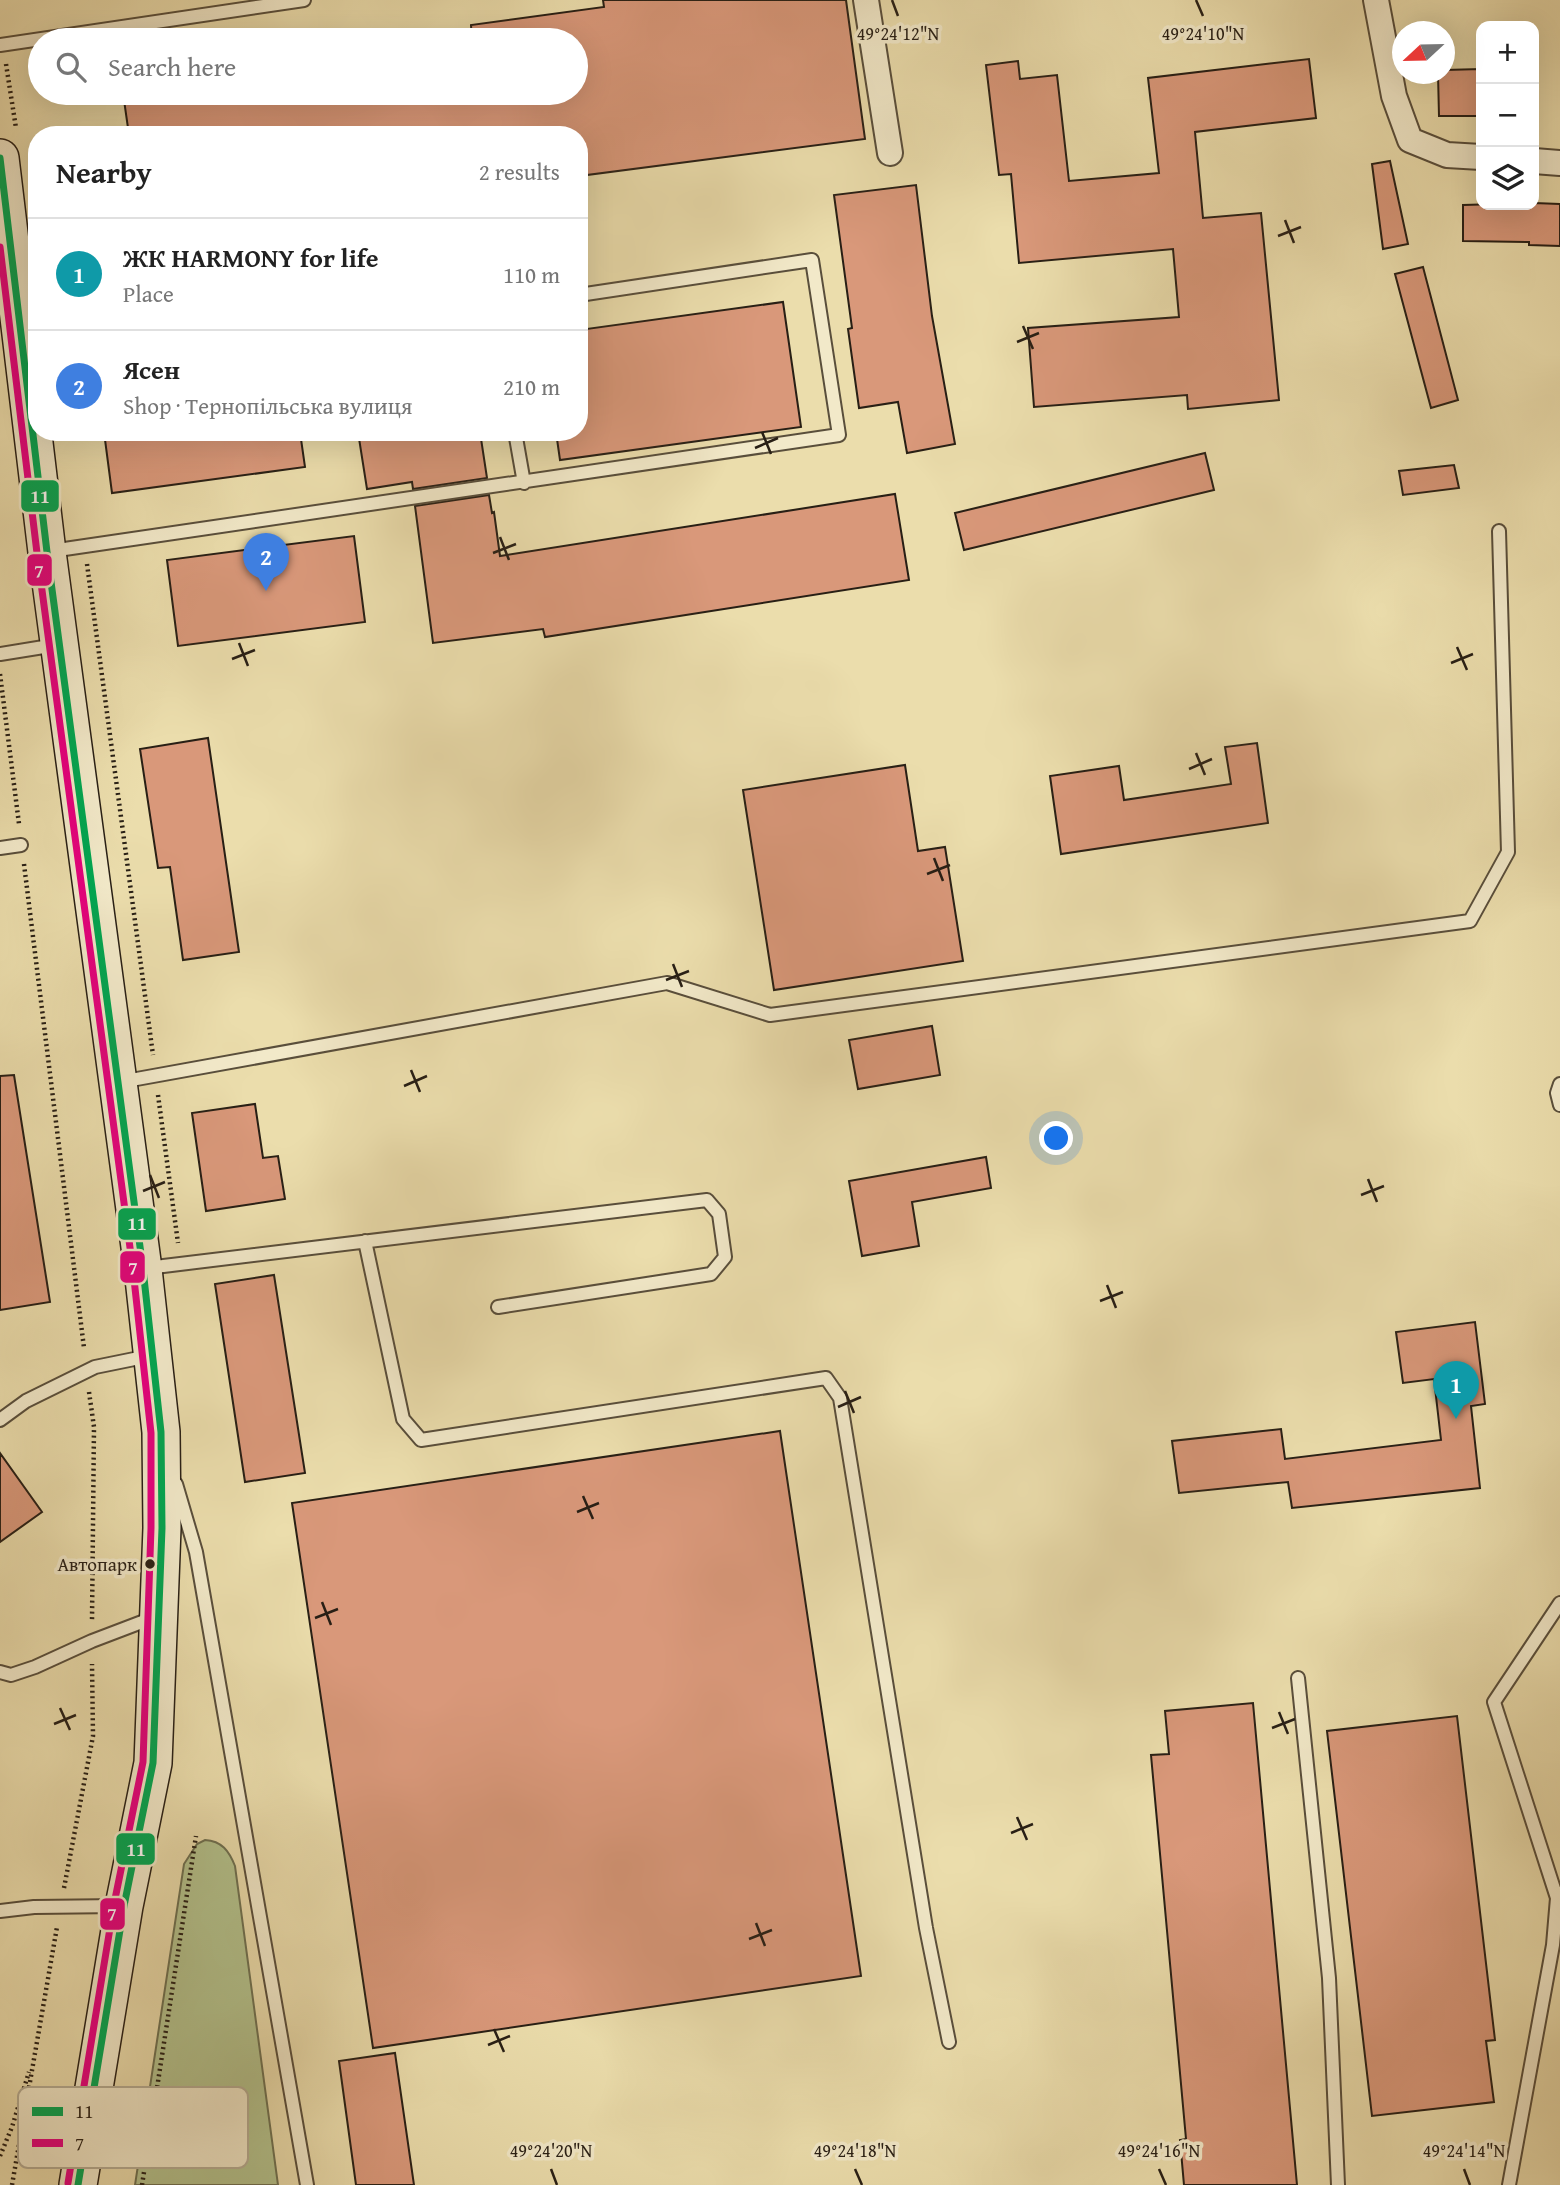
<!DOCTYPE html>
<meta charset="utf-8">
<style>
:root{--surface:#fff;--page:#f2f2f2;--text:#222;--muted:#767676;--line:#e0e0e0;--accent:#8f2418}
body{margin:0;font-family:"Gentium Book Plus",serif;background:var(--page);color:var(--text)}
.controls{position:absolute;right:21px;top:21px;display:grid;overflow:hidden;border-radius:14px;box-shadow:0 7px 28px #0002}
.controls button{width:63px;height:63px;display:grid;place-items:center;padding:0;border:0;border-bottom:2px solid var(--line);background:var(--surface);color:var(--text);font:35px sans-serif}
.compass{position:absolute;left:1392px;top:21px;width:63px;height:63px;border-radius:50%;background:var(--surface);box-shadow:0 7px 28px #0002;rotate:248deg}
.you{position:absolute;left:1057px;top:1139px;width:24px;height:24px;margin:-18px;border:5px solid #fff;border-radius:50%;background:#1a73e8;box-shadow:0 0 0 10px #1a73e833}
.badge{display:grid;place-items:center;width:46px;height:46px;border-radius:50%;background:var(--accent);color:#fff;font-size:23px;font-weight:700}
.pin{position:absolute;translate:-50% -58px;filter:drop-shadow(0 2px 4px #0008)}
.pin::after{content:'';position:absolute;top:37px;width:24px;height:21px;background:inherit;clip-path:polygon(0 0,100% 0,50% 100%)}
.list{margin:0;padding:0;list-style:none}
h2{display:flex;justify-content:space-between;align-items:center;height:91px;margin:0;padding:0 28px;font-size:30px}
h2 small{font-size:23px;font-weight:400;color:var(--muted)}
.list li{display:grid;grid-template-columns:46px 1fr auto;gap:21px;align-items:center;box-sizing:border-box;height:112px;padding:0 28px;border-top:2px solid var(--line)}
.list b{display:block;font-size:26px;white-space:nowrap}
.list p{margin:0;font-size:23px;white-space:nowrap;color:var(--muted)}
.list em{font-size:23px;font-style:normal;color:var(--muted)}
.icon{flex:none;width:38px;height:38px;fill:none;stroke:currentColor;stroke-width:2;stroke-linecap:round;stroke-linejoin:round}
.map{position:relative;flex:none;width:1560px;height:2185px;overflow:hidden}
.search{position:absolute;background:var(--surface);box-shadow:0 7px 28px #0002;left:28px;top:28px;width:560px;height:77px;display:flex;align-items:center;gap:18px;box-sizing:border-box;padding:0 24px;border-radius:38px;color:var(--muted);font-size:26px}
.panel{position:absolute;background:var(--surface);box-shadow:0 7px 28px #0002;left:28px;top:126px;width:560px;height:315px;border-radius:28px}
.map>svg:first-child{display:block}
.green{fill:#b3c28d;stroke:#6e7051;stroke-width:2}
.building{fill:#d9987a;stroke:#281f15;stroke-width:2}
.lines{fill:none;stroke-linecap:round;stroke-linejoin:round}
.service-casing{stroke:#594e3b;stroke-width:16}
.minor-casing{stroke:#594e3b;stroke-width:28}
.secondary-casing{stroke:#281f15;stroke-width:40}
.path{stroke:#281f15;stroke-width:4.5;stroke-dasharray:2 3.5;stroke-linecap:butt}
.service{stroke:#f2e9c9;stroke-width:12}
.minor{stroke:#f2e9c9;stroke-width:24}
.secondary{stroke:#f2e9c9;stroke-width:37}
.bus-1-casing{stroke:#f2e9c9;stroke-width:12}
.bus-2-casing{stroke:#f2e9c9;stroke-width:12}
.bus-1{stroke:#00a651;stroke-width:7}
.bus-2{stroke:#e5007d;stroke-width:7}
.ticks{fill:none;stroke:#281f15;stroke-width:2.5}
.bus-dot{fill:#281f15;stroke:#f2e9c9;stroke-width:2.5}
.labels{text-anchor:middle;stroke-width:7;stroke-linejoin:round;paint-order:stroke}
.bus-label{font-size:19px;fill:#281f15;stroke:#f2e9c9;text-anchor:end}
.key{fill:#f2e9c9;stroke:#b5ac93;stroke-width:2}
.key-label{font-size:19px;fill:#281f15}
.ticks-label{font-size:18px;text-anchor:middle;fill:#281f15;stroke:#f2e9c9;stroke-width:7;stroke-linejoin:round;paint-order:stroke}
.line-badge{stroke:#f2e9c9;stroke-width:2.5}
.badge-label{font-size:19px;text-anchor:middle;font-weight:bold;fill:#fff}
</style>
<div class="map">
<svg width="1560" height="2185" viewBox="0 0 1560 2185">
<rect width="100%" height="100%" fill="#ebddac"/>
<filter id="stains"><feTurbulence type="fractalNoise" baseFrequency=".00286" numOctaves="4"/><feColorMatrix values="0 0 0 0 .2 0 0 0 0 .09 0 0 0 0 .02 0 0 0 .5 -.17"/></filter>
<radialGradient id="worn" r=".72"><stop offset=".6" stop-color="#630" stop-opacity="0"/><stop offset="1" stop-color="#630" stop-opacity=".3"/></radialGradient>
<path class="green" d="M205,1840C222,1841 229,1851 235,1866L278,2185H135L184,1864L197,1844Z"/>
<path class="building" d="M603,0H846L865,139L579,176V135H129L123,93H576V40H472L471,25L604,7Z
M1309,59L1316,118L1195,132L1203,218L1261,213L1279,400L1188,409L1187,395L1034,407L1028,328L1179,317L1173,249L1019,263L1011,174L999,175L986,65L1018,61L1020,79L1057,75L1069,181L1159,173L1148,78Z
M1481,69V116H1439L1438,74H1445V70Z
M1390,161L1408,244L1383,249L1372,164Z
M916,185L932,316L955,444L907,453L898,402L859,408L848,329L852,328L834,195Z
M1534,203L1560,204V246L1529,245V242L1463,241V205Z
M1423,267L1458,400L1431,408L1395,274Z
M783,302L801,427L560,460L556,432H579V330Z
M104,432H300L305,467L112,493Z
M358,432H480L487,478L413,489L412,482L367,489Z
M1205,453L1214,490L964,550L955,513Z
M1454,465L1459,488L1403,495L1399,471Z
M895,494L909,580L545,637L543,629L433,643L415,506L489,495L492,513L494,512L500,556Z
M354,536L365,622L178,646L167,560Z
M208,738L239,952L183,960L170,867L158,868L140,749Z
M1257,743L1268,823L1061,854L1050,776L1119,766L1124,800L1231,784L1225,747Z
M905,765L918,851L945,847L963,961L774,990L743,790Z
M932,1026L940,1075L858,1089L849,1040Z
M14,1075L50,1302L0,1310V1076Z
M255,1104L263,1158L278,1156L285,1199L206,1211L192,1113Z
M986,1157L991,1188L912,1202L919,1246L862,1256L849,1181Z
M274,1275L305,1473L245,1482L215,1284Z
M1475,1322L1485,1404L1471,1406L1480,1488L1292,1508L1288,1482L1179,1493L1172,1441L1281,1429L1285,1459L1441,1440L1434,1379L1403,1383L1396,1332Z
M780,1431L861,1976L373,2048L292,1503Z
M0,1453L42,1512L0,1542Z
M1253,1703L1297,2185H1184L1180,2140L1186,2139L1151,1755L1169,1754L1165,1711Z
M1457,1716L1495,2040L1486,2041L1494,2102L1372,2116L1327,1731Z
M395,2053L414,2185H356L339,2061Z"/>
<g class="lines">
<defs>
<path id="service" d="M0,45L304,0
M515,432L524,483
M51,551L839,435L812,260L579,295
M0,654L56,645
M0,848L21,845
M120,1082L667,983L770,1015L1470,921L1508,852L1499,531
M1560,1084L1557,1093L1560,1105
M365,1241L403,1419L421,1440L826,1378L840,1398L926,1928L949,2042
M147,1268L707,1200L719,1214L725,1257L711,1274L498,1307
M0,1420L26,1401L95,1367L149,1356
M176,1484L196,1552L307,2185
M0,1672L11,1675L35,1667L92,1641L155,1617
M1298,1678L1329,1978L1338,2185
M1557,1898L1494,1702L1560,1603
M0,1911L34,1907L120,1906
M1509,2185L1553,1945L1557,1898L1560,1893"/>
<path id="minor" d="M866,0L890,153
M1376,0L1394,96L1410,140L1447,155L1481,157
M1534,161L1560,163"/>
<path id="secondary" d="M0,158L47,552L143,1269L161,1432L162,1528L153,1763L124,1906L78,2185"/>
</defs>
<use href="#service" class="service-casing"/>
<use href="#minor" class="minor-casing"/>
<use href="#secondary" class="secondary-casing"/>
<path class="path" d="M6,64L16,128
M87,564L153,1055
M0,674L19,824
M24,864L84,1348
M158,1095L178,1243
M89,1392L94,1427L92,1621
M64,1888L93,1736L92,1664
M0,2156L12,2127L29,2072
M12,2185L57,1927
M142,2185L196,1836"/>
<use href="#service" class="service"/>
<use href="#minor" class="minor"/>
<use href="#secondary" class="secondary"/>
<defs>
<path id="bus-1" d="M0,158L47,552L143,1269L161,1432L162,1528L153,1763L124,1906L78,2185"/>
<path id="bus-2" d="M0,247L37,553L133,1270L151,1433V1528L143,1762L114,1904L68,2183"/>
</defs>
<use href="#bus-1" class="bus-1-casing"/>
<use href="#bus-2" class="bus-2-casing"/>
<use href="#bus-1" class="bus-1"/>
<use href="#bus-2" class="bus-2"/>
</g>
<path class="ticks" d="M892,0L898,16M1196,0L1203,16M1285,220L1294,243M1278,236L1301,227M1023,326L1033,349M1017,342L1039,333M762,432L771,454M755,448L778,438M500,537L509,560M493,553L516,544M239,643L248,666M1457,647L1467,670M232,659L255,650M1451,663L1473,654M1196,753L1205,775M1189,769L1212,759M934,858L943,881M927,874L950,865M673,964L682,987M666,980L689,971M411,1070L420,1092M404,1086L427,1076M150,1175L159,1198M1368,1179L1377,1202M143,1191L165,1182M1361,1195L1384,1186M1107,1285L1116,1308M1100,1301L1123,1292M845,1391L854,1413M838,1407L861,1397M583,1496L593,1519M577,1512L599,1503M322,1602L331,1625M315,1618L338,1609M60,1708L70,1730M1279,1712L1288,1734M54,1724L76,1715M1272,1728L1295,1719M1017,1817L1027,1840M1011,1833L1033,1824M756,1923L765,1946M749,1939L772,1930M494,2029L504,2052M488,2045L510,2036M551,2169L557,2185M855,2169L862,2185M1159,2169L1166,2185M1464,2169L1470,2185"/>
<circle class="bus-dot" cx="150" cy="1564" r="6"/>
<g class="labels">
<g class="bus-label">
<text x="137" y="1571">Автопарк</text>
</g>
</g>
<rect x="18" y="2087" width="230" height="81" rx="10" class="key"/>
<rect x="32" y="2107" width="31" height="9" fill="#00a651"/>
<rect x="32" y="2139" width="31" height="8" fill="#e5007d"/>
<g class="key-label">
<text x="75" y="2118">11</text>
<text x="75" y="2150">7</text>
</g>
<g class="ticks-label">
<text x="898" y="40">49°24'12"N</text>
<text x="1203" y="40">49°24'10"N</text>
<text x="551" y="2157">49°24'20"N</text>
<text x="855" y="2157">49°24'18"N</text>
<text x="1159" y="2157">49°24'16"N</text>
<text x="1464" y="2157">49°24'14"N</text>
</g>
<g class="line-badge">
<rect x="20" y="479" width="40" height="34" rx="7" fill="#00a651"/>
<rect x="26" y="553" width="27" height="34" rx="7" fill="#e5007d"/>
<rect x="117" y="1207" width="40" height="34" rx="7" fill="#00a651"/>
<rect x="119" y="1250" width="27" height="34" rx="7" fill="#e5007d"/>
<rect x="115" y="1832" width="41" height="34" rx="7" fill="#00a651"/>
<rect x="99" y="1897" width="27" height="34" rx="7" fill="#e5007d"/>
</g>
<g class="badge-label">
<text x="40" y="503">11</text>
<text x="39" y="577">7</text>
<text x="137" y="1230">11</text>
<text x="133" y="1274">7</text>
<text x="136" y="1856">11</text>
<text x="112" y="1920">7</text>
</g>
<rect width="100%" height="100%" filter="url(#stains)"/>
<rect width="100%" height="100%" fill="url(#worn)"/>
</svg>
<div class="controls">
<button>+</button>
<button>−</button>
<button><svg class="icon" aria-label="layers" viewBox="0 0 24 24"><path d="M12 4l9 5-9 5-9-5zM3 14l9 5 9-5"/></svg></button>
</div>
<svg class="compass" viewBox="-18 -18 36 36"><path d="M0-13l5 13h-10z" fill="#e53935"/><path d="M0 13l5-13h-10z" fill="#767676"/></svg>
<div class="you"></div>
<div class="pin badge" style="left:1456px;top:1419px;background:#0f9aa8">1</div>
<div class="pin badge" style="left:266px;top:591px;background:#3f7fe0">2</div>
<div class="search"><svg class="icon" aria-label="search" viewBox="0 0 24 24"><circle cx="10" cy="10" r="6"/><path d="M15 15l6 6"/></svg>Search here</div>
<section class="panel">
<h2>Nearby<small>2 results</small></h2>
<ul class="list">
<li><span class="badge" style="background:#0f9aa8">1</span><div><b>ЖК HARMONY for life</b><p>Place</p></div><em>110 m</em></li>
<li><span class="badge" style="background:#3f7fe0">2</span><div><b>Ясен</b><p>Shop · Тернопільська вулиця</p></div><em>210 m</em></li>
</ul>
</section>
</div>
